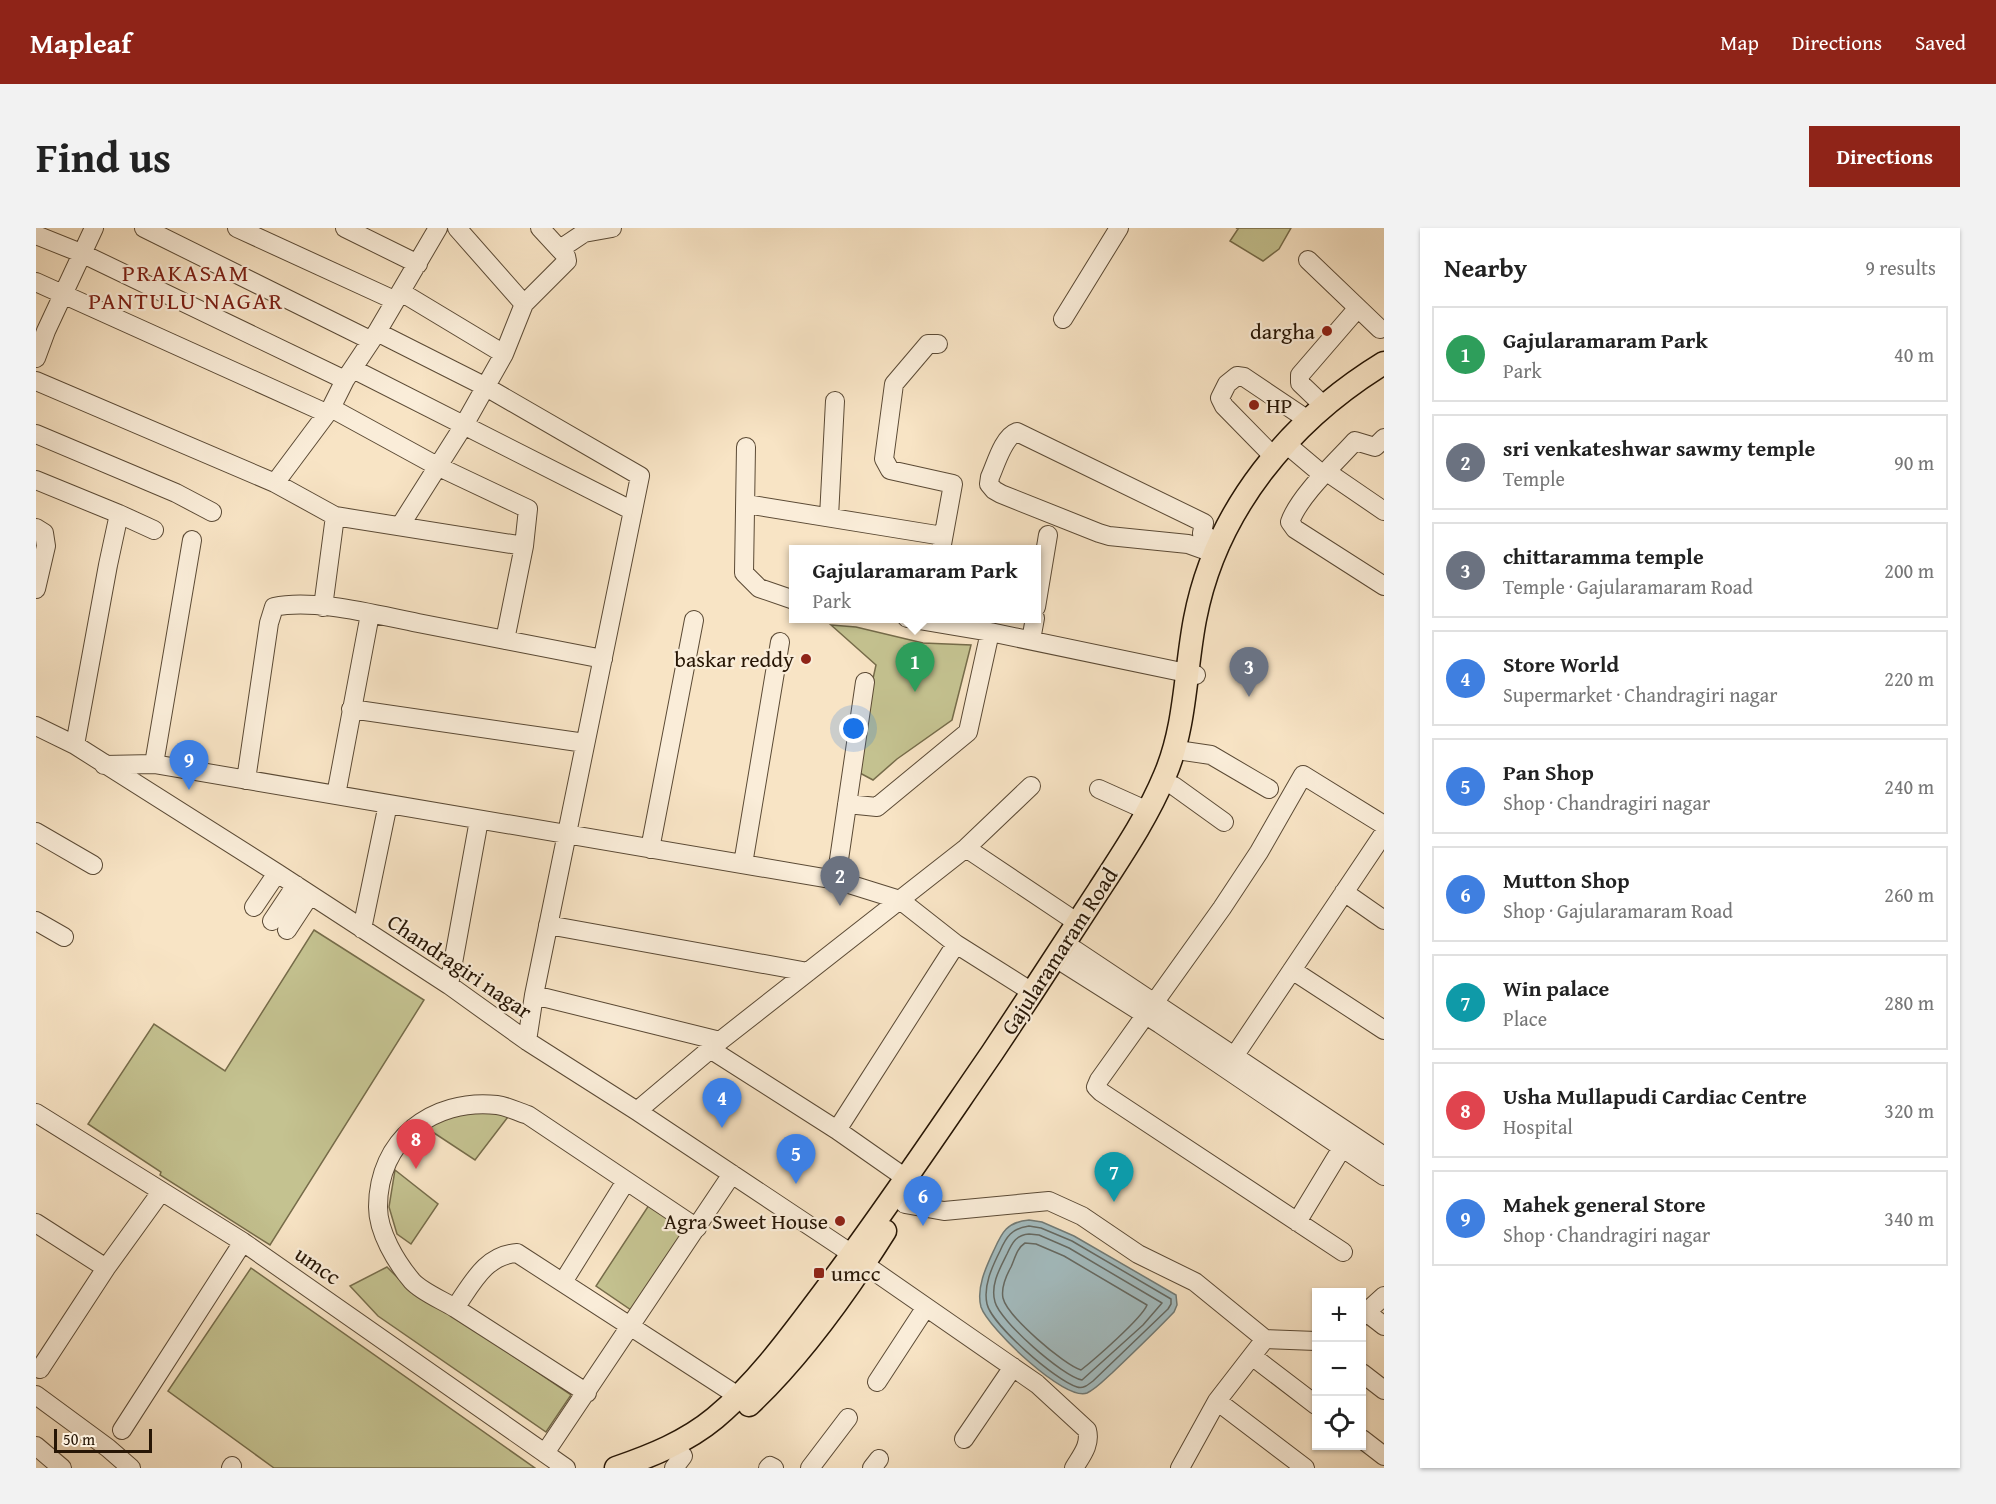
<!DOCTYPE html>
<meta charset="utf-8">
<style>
:root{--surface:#fff;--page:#f2f2f2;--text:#222;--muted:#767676;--line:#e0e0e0;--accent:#8f2418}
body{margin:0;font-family:"Gentium Book Plus",serif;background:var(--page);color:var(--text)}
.controls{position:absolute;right:18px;bottom:18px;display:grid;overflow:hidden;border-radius:0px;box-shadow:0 2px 4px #0004}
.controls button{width:54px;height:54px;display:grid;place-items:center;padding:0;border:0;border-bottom:2px solid var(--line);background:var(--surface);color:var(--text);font:30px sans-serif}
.scale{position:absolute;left:18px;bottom:15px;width:98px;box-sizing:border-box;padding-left:6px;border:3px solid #271605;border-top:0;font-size:16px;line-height:21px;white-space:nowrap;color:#271605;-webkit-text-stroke:4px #faedd9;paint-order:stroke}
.you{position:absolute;left:818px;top:501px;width:21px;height:21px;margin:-15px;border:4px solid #fff;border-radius:50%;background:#1a73e8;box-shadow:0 0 0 9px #1a73e833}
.badge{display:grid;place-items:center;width:39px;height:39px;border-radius:50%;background:var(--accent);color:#fff;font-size:20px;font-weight:700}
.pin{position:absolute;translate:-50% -50px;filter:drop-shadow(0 2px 3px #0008)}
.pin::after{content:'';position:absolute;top:32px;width:21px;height:18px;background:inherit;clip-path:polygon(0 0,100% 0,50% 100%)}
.popup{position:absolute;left:753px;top:317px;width:252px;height:78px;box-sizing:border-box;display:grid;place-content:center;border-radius:0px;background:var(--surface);filter:drop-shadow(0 2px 4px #0005);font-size:20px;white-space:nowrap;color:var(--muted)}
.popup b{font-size:22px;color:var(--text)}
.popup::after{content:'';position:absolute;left:50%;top:100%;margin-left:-12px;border:12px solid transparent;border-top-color:var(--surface)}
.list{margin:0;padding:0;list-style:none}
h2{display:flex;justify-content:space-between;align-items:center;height:78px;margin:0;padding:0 24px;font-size:26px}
h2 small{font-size:20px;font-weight:400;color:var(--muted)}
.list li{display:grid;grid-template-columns:39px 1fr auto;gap:18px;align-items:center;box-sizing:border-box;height:96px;margin:0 12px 12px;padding:0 12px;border:2px solid var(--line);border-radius:0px}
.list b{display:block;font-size:22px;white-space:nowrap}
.list p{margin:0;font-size:20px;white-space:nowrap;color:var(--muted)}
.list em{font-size:20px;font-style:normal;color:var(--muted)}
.icon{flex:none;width:33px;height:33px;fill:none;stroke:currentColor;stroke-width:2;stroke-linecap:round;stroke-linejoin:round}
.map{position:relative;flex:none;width:1348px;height:1240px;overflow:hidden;border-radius:0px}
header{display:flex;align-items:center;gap:36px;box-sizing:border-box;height:84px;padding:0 30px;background:var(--accent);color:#fff}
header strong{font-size:28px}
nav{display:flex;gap:33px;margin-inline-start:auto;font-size:21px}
.intro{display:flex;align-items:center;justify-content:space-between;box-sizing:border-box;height:144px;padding:0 36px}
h1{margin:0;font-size:42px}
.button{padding:15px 27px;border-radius:0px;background:var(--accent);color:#fff;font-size:21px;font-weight:700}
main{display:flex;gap:36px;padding:0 36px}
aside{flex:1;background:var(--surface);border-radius:0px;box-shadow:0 2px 4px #0004}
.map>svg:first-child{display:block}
.green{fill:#c4c290;stroke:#766c4a;stroke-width:1.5}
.water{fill:#a3bcc0;stroke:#717a75;stroke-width:1.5}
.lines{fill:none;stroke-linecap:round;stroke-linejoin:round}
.shore{stroke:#656962;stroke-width:1.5}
.minor-casing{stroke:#5b4a35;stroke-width:20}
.major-casing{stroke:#271605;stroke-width:25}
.minor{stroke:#faedd9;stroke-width:18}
.major{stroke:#f8e4c5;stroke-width:22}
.poi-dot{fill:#8f2418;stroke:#faedd9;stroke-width:2}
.labels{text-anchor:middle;stroke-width:4.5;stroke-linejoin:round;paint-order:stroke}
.poi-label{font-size:22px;fill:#271605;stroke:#faedd9;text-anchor:end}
.street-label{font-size:22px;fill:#271605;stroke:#faedd9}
.neighbourhood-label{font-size:24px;letter-spacing:1.5px;fill:#7a1f14;stroke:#faedd9}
</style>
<header>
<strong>Mapleaf</strong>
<nav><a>Map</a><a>Directions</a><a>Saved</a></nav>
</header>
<div class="intro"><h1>Find us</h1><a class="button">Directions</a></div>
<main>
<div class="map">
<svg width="1348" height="1240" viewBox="0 0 1348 1240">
<rect width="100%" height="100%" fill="#f8e4c5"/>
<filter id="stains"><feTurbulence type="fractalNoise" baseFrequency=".00333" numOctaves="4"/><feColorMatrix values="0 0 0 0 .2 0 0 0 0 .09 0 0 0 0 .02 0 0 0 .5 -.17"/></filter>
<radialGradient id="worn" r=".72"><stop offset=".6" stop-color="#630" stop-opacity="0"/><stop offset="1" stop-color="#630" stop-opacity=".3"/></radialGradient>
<path class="green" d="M1200,0H1255L1243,21L1227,33L1194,13L1202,1Z
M795,397L820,399L887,415L935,417L916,492L861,531L837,552L822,544L824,510L840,437Z
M278,702L388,772L234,1017L124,947L125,944L52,896L118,796L189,843Z
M446,881L475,885L439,932L389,899L416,886Z
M359,942L402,976L375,1016L361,1006L353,979Z
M615,974L654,1000L598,1084L560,1058Z
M351,1039L362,1050L535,1167L510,1204L342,1088L314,1058Z
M215,1040L499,1240H238L132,1163Z"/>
<path class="water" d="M993,992L1006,994L1038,1008L1140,1067L1141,1077L1138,1084C1118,1105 1097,1125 1076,1145C1068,1152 1060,1161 1051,1165C1029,1174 952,1100 945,1079C940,1060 950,1039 958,1022C966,1004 971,994 993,992Z"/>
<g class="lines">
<path class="shore" d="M993,998L1005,1000L1036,1013L1135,1071V1076L1132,1081L1057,1153C1052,1157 1047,1161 1041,1159C1020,1153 956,1097 951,1076C947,1058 956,1039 964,1023C970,1009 976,1000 993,998Z
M993,1006L1003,1007L1033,1020L1126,1075L1107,1097L1046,1152C1026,1148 964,1093 959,1074C954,1057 964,1040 971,1026C976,1015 980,1007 993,1006Z
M989,1015L1000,1016L1028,1028L1111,1077C1106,1090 1059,1131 1045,1142C1028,1137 971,1088 967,1070C965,1060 970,1048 975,1039C979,1030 981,1020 989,1015Z"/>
<defs>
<path id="minor" d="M108,0L334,112
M201,0L358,72
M309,0L382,36
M421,0L488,76
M0,7L45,25L309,152
M524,21L548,5L576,0
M1272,32L1344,101
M0,54L290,185
M365,64L468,126
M1027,91L1083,0
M341,104L450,159L604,248L498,767L491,813
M902,116H892L858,156L848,231L854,242L917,256L905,322
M0,130L10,103L58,0
M317,141L597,283
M0,153L239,255L299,288L488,318
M1288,178L1264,155V147L1321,81
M295,180L401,238L492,281L488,318L469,412
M0,206L140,265L176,284
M1348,210L1339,219L1319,213C1300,234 1263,268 1254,294L1259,301L1348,358
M1249,215L1287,247
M710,219L708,345L723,360L758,372
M1237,228L1188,178L1184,170L1191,156L1201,148L1208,149L1272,192
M1291,244L1348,283
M0,252L83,286
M239,255L295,180L309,152L341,104L402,0
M710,276L907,308
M793,289L799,173
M364,298L428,197L468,126L488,76L531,33L530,28L504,0
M0,300L8,305L10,318L0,361
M1180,326L1152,316L1073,308L1063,305L965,266L958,262L953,256L954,249C960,236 967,209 981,204L1168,295L1166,305L1184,317
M287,379L299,288
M1000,379L1012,307
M871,390L954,404L1160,447
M995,412L999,390
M315,481L549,515
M0,498L39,517L241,645L413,757L491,813L601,883L816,1026
M39,517L72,337L83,286L118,302
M1148,523L1175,527L1233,561
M118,536L156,312
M68,537L118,536L800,652L864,672L920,716L996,764
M210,552L233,395L238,379C278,370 341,387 382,395C444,407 505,419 567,431
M1138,558L1188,594
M1063,561L1112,583
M300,567L334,386
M811,576L841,579L932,504L954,404
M0,604L57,637
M930,620L1042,695
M614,621L658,392
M707,636L744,414
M800,652L829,454
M1308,664L1348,692
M218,679L241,645
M0,693L28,709
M236,693L260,657
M512,697L772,744
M326,701L352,576
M251,702L274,667
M1039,722L1348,928
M1029,736L1124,796L1348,948
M1256,742L1348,802
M413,757L443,592
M498,767L684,813
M674,821L801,902L871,951
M1199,827L1348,605
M601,883L684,813L930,620L995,558
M0,885L207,1014L530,1240
M801,902L920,716
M869,976L908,983L1013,973L1046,988L1102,1026L1159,1054L1229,1111L1280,1113
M1261,994L1312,910
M0,995L70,1040
M1307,1024L1065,864L1060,859L1063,852L1186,680L1223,624L1267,547L1348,597
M828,1036L1001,1156L1051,1202C1055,1217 1045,1228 1038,1240
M527,1054L590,953
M419,1080C406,1072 386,1064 376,1053C360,1034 342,1004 342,979C342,912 396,870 461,877C471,878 482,884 492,887L661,1000
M1330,1084L1348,1098
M1326,1088L1348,1068
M1216,1128L1280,1177
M4,1141L70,1040L125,964
M1326,1145L1348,1162
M841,1154L890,1079
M551,1165L419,1080C436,1056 449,1027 481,1025L702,1168
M0,1167L72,1220L95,1240
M1181,1173L1269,1240
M86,1202L207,1014
M928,1211L977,1139
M1326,1211L1348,1228
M0,1218L26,1240
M509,1225L696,946
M195,1240L196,1238
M638,1240L647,1228
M732,1240L734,1238L738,1240
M774,1240L812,1190
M836,1240L843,1231
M1144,1240L1181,1173L1229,1111"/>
<path id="major" d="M713,1177C766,1127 810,1065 849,1003
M580,1240C615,1228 650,1214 679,1190C721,1155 755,1108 788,1064C847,986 901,905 956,825C992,771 1028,716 1063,662C1087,625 1112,588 1129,547C1150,498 1149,443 1159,391C1180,281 1255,192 1348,135"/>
</defs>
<use href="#minor" class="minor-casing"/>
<use href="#major" class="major-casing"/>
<use href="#minor" class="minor"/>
<use href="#major" class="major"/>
</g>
<g class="poi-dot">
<circle cx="1291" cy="103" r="6"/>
<circle cx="1218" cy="177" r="6"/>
<circle cx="770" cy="431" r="6"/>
<circle cx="804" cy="993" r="6"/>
<rect x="777" y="1039" width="12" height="12" rx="3"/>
</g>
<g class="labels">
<g class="poi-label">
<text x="1279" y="111">dargha</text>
<text x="1230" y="185" text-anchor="start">HP</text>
<text x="758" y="439">baskar reddy</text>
<text x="792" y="1001">Agra Sweet House</text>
<text x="795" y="1053" text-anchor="start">umcc</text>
</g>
<g class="street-label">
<text transform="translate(1023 723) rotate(-57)" y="8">Gajularamaram Road</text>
<text transform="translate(424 738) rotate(34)" y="8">Chandragiri nagar</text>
<text transform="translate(282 1037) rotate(35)" y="8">umcc</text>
</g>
<g class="neighbourhood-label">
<text x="150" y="53">PRAKASAM<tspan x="150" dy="28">PANTULU NAGAR</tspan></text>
</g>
</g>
<rect width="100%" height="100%" filter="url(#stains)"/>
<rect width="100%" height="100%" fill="url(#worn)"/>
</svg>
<div class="controls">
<button>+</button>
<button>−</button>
<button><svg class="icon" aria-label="locate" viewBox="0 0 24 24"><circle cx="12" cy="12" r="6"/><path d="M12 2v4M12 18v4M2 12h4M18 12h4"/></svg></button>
</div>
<div class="scale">50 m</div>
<div class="you"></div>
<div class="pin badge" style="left:879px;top:464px;background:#2e9e5b">1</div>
<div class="popup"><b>Gajularamaram Park</b>Park</div>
<div class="pin badge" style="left:804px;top:678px;background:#6b7280">2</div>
<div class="pin badge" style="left:1213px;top:469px;background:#6b7280">3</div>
<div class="pin badge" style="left:686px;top:900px;background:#3f7fe0">4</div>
<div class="pin badge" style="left:760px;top:956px;background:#3f7fe0">5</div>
<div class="pin badge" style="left:887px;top:998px;background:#3f7fe0">6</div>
<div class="pin badge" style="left:1078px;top:974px;background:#0f9aa8">7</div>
<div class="pin badge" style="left:380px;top:941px;background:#e0444e">8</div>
<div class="pin badge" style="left:153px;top:562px;background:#3f7fe0">9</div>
</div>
<aside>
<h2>Nearby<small>9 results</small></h2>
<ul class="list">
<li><span class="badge" style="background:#2e9e5b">1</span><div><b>Gajularamaram Park</b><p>Park</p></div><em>40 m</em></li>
<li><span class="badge" style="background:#6b7280">2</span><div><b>sri venkateshwar sawmy temple</b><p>Temple</p></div><em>90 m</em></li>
<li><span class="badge" style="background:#6b7280">3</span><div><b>chittaramma temple</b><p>Temple · Gajularamaram Road</p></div><em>200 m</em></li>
<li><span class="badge" style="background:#3f7fe0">4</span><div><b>Store World</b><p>Supermarket · Chandragiri nagar</p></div><em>220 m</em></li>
<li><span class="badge" style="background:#3f7fe0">5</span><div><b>Pan Shop</b><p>Shop · Chandragiri nagar</p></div><em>240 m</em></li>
<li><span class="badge" style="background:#3f7fe0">6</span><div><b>Mutton Shop</b><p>Shop · Gajularamaram Road</p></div><em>260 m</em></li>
<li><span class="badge" style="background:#0f9aa8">7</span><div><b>Win palace</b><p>Place</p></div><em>280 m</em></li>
<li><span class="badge" style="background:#e0444e">8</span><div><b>Usha Mullapudi Cardiac Centre</b><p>Hospital</p></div><em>320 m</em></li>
<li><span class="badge" style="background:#3f7fe0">9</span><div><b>Mahek general Store</b><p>Shop · Chandragiri nagar</p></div><em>340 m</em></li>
</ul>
</aside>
</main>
